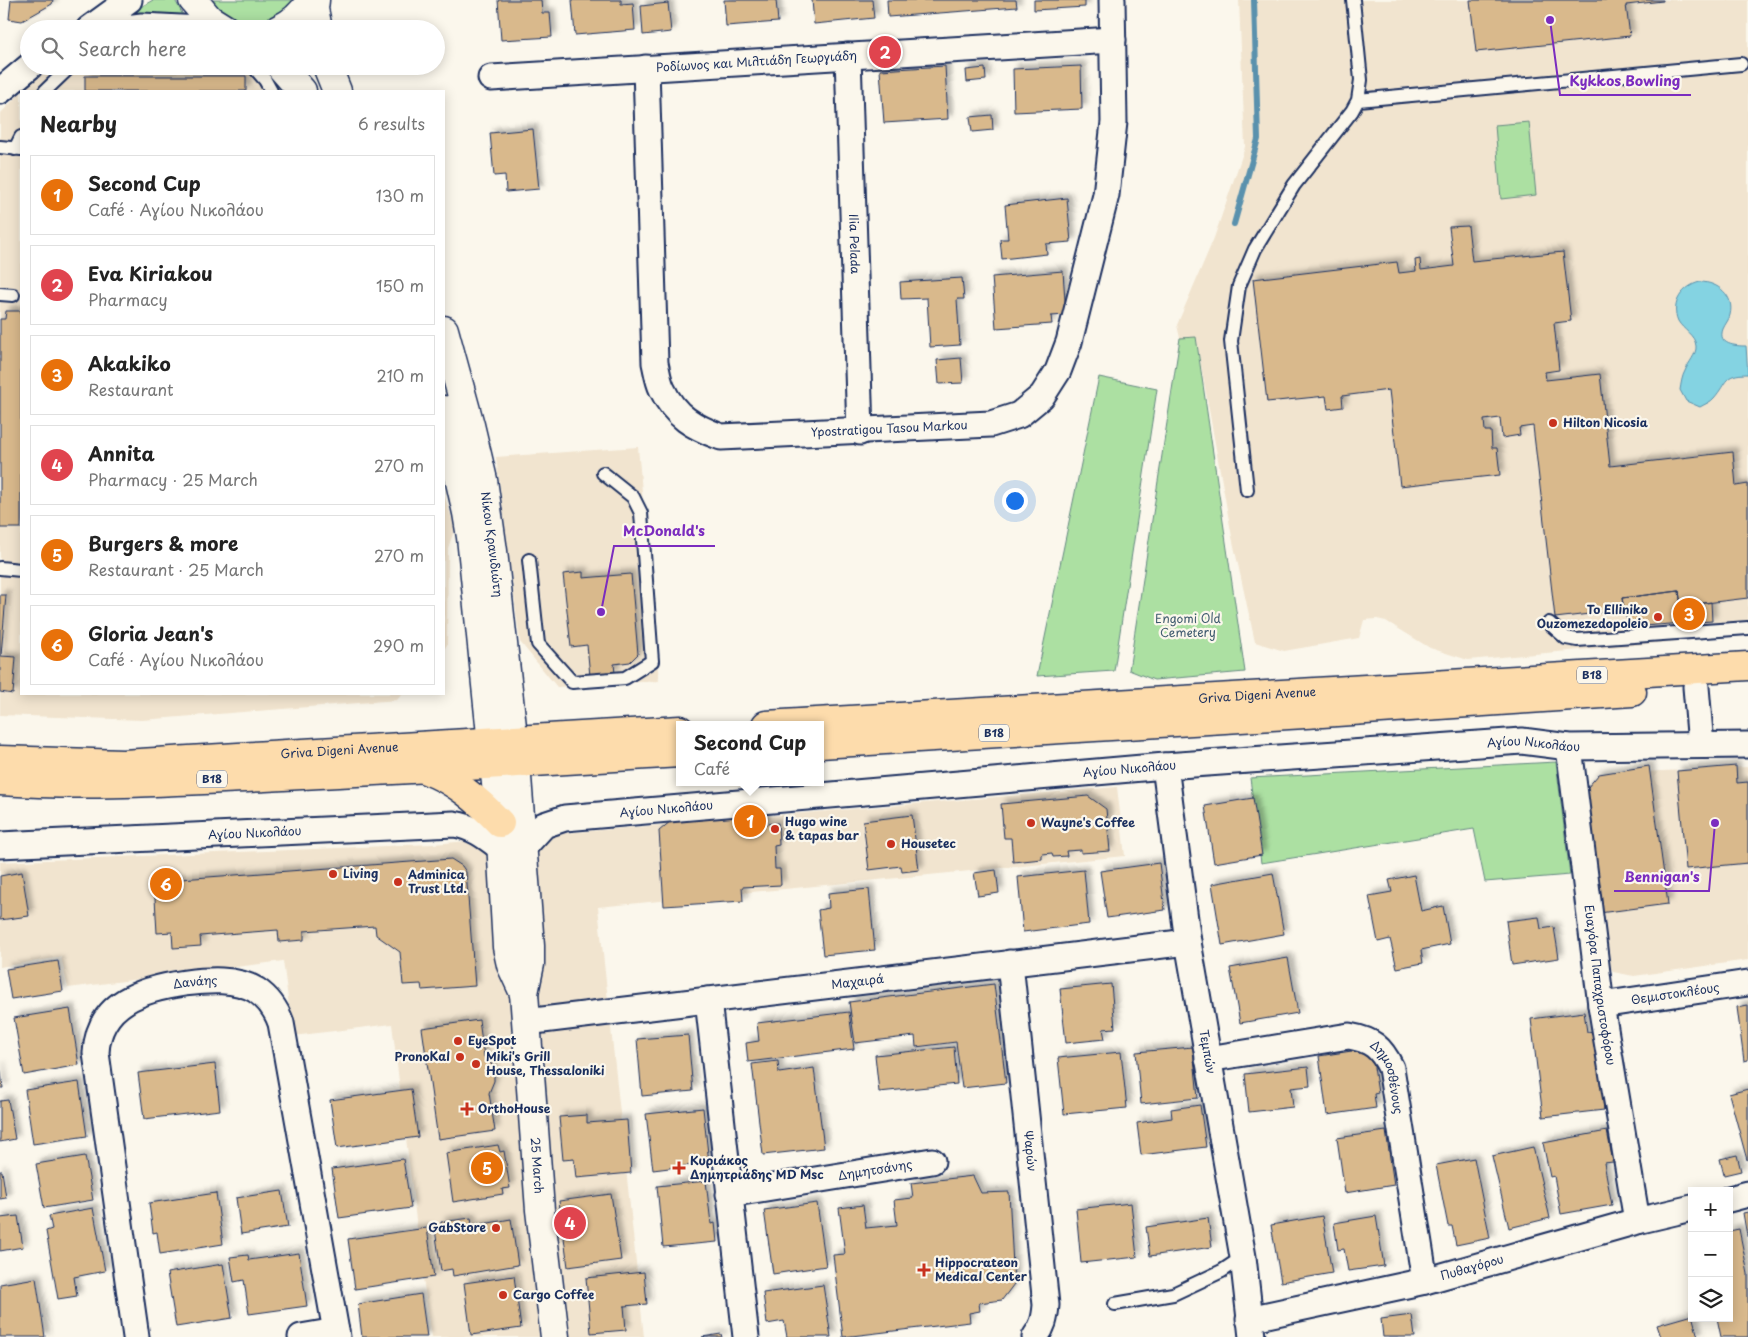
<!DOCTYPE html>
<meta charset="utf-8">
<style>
:root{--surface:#fff;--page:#f6f6f6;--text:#222;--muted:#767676;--line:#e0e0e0;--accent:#c8321e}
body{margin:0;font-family:"Playpen Sans",sans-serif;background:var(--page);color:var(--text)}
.controls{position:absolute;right:15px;bottom:15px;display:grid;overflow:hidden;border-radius:0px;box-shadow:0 2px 12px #0003}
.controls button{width:45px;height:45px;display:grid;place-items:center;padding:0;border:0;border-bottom:1px solid var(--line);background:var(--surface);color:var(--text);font:25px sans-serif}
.you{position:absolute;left:1014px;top:500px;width:18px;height:18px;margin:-12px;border:4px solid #fff;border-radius:50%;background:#1a73e8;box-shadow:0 0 0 8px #1a73e833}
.badge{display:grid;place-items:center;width:32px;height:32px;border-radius:50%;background:var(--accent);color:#fff;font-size:16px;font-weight:700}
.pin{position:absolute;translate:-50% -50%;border:2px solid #fff;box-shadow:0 1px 5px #0006}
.popup{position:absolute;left:676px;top:721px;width:148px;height:65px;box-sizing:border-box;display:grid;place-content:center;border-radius:0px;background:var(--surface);filter:drop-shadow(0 1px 4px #0005);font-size:16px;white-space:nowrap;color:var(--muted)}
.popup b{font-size:19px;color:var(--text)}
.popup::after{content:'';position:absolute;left:50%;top:100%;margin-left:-10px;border:10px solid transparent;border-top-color:var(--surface)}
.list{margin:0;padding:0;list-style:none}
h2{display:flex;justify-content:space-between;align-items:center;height:65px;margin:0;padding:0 20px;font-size:21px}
h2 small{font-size:16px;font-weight:400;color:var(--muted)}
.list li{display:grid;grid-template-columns:32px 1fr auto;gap:15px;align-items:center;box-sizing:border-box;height:80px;margin:0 10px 10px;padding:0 10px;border:1px solid var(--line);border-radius:0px}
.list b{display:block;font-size:19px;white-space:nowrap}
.list p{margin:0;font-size:16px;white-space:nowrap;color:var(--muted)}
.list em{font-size:16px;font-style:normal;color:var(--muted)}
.icon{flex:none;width:28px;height:28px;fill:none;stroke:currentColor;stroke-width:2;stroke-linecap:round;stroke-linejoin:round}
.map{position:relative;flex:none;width:1748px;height:1337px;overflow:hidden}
.search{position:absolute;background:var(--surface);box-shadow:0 2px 12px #0003;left:20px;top:20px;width:425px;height:55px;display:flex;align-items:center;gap:12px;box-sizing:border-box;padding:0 18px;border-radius:28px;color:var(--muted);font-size:19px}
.panel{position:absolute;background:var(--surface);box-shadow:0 2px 12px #0003;left:20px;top:90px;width:425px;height:605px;border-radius:0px}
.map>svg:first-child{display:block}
.built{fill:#f1e4cf}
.green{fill:#ace0a2;stroke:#648880}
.water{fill:#84d3e2;stroke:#5a91ad}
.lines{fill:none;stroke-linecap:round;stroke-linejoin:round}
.stream{stroke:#5a91ad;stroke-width:6}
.building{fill:#d9b98c;stroke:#1b2f5e;filter:url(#shadow)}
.lane-casing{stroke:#1b2f5e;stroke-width:16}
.street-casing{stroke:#1b2f5e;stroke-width:29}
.secondary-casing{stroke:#1b2f5e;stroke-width:31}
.primary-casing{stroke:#1b2f5e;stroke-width:31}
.lane{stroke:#fbf7ec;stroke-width:12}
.street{stroke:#fbf7ec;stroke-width:25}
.secondary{stroke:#fbf7ec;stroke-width:28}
.primary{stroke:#fddcac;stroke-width:28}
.poi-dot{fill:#c8321e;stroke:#fbf7ec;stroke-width:2}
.labels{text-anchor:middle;stroke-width:4.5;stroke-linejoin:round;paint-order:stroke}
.shield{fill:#fbf7ec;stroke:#5e6b89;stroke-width:1}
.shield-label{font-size:11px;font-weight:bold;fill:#1b2f5e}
.street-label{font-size:12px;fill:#1b2f5e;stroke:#fbf7ec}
.poi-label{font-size:12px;font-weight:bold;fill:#1b2f5e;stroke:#fbf7ec;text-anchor:start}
.park-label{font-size:12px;fill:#3f5b6f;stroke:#fbf7ec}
.leader{fill:none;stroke:#7b2cbf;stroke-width:2}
.callout-dot{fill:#7b2cbf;stroke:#fbf7ec;stroke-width:2}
.callout-label{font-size:14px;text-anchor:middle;font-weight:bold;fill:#7b2cbf;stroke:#fbf7ec;stroke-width:4.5;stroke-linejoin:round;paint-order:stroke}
</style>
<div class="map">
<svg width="1748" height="1337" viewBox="0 0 1748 1337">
<defs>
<filter id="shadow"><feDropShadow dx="4.5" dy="-4.5" stdDeviation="2.5" flood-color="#0004"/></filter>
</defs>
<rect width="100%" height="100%" fill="#fbf7ec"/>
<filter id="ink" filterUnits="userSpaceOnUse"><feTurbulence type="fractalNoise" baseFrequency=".02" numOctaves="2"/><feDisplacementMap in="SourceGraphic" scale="10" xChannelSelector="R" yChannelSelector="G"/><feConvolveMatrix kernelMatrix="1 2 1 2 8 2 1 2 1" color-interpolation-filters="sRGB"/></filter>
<g filter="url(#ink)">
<path class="built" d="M1239,0H1748V635L1468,660L1430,648L1386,621L1377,619L1364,620L1359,638L1284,651L1255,642L1232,537L1196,338H1180L1177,325L1214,238L1245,147Z
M54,66H269L283,91H22L37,76Z
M21,92V694H402L397,700L142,720L0,715V114Z
M638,447L659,681L557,687L520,642L496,457Z
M444,494L455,528L448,548L447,645L444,649Z
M1748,767V960L1634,976L1613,972L1601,951L1582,794L1599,774Z
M1117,787L1125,856L598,907L644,1337H432L424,1285L392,1024L293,1036L283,961L68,988L61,957L0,967V862L433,844Z"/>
<path class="green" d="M153,0H175L184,17L116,21Z
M205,0H300L287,14L266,24L244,25L223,17Z
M1529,122L1536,195L1501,199L1495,125Z
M1196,337L1245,672L1154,680L1129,670L1180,338Z
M1099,377L1157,389L1114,671L1037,676Z
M1556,762L1570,875L1485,882L1474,829L1261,863L1250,778Z"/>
<path class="water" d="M1700,282C1718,282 1735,296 1730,315C1729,320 1725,324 1723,329C1717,345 1736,346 1746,346L1748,374C1723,374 1728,382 1714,398C1711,402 1705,404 1700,407L1686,401L1680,390C1681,384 1682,376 1685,371C1688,363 1697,354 1696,346C1695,335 1683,330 1678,321C1670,303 1683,286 1700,282Z"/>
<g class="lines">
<path class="stream" d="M1234,224L1258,139L1254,0"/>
</g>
<path class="building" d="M11,0H53L52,4L22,21L9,19Z
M498,0H541L542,13H550L552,37L501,40Z
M572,0H621V4L633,3L635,30L575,35Z
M724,0H776L778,22L726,26Z
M812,0H872L874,18L814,24Z
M887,0H1016L1017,7L888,17Z
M1034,0H1085V7L1034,10Z
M1470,0H1663V1L1626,5L1630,36L1476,52Z
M668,3L671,32L643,35L641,6Z
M945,66L948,119L884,123L880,70Z
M1081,66L1082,109L1014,112L1013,69Z
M985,68L986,80L967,82L966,70Z
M85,76H246V91H85Z
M992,115L993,130L972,132L970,117Z
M533,129L539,189L506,192L505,175L494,176L490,133Z
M1067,198L1071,242L1046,244L1047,254L1002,259L1000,239H1008L1005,205Z
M1468,226L1472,261L1563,252L1571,321L1554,323L1559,370L1545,372L1546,380L1600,374L1610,466L1733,452L1736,486L1748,484V598L1681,606L1679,591L1622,598L1624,610L1555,618L1533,426L1519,428L1520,435L1502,438L1500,418L1484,420L1485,431H1491L1492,448H1497L1500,475L1400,486L1389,390L1342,396L1343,407L1328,409L1326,396L1267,402L1253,279L1397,262L1399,273L1416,271L1415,260L1420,259L1421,270L1454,266L1449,227Z
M1063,271L1066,315L1051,316L1052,324L996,328L992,277Z
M962,278L964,299H957L960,345L930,347L927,298L901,299L900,282Z
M6,311H21V528H0V319H5Z
M961,358L963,383L939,384L937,360Z
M583,572V578L631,574L638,654L630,662L614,664L615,673L590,676L587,645L571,647L563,574Z
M1679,591L1681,606L1711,602L1712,621L1629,627L1624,610L1622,598Z
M0,595H6L1,656L16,657L13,694L0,692Z
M1649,766L1668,904L1599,913L1582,794L1599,774Z
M1736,766L1737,783L1748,782V863L1686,869L1677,771Z
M1088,796L1106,809L1110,851L1081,853V850L1066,851L1067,856L1053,857L1052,853L1042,854V859L1013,862L1011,838H1004L1001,804Z
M1253,798L1262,855L1214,863L1205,806Z
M766,815V824L778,823L779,845L774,846L775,869H780L781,885L742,887L743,901L664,906L659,831L671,821Z
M912,815L919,870L902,872L901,866L869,870L863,821Z
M451,859L462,866L466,872L475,986L422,990L421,984L403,985L400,952L376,935L375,926L304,931V940L279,942L278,930L200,936L201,946L173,948L172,932L157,933L154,881Z
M1159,863L1165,910L1107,918L1100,871Z
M996,870L999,893L978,896L974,873Z
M1084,870L1089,924L1023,932L1018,877Z
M22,872L29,916L0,920V876Z
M1273,873L1284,934L1222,945L1212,884Z
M1414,875L1421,911L1443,906L1450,944L1421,950L1423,963L1397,968L1390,939L1378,942L1369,896L1392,892L1389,880Z
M869,889L875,950L823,955L818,910L829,908L828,893Z
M1539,917L1541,929L1554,927L1559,958L1512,965L1506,921Z
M1288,958L1298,1013L1240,1023L1230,968Z
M58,961L63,991L11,999L6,969Z
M994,984L1006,1083L962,1088L956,1042L916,1047L915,1036L855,1043L849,1002Z
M1111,984L1115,1028L1103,1029L1105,1039L1066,1043L1060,989Z
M1748,1005V1060L1744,1061L1737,1007Z
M70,1009L79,1065L24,1075L14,1018Z
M849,1012L854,1049L748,1062L746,1043L759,1041L757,1023Z
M1584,1012L1587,1032L1595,1031L1604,1110L1543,1117L1531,1019Z
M479,1020L484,1057L492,1065L494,1072V1081L489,1093L495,1131L438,1139L422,1028Z
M688,1035L693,1091L642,1096L637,1039Z
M954,1047L957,1084L879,1092L875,1055Z
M1193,1047L1198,1098L1141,1104L1136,1052Z
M1371,1048L1378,1093L1374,1094L1376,1108L1327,1115L1319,1056Z
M1121,1052L1127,1108L1064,1114L1058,1058Z
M778,1061L779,1073L814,1068L824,1148L763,1155L752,1064Z
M215,1064L220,1110L144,1119L138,1073Z
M0,1066L3,1088H0Z
M1308,1067L1310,1086L1291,1088L1293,1107L1249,1112L1245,1074Z
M79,1082L87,1136L33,1144L25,1090Z
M411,1089L418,1137L337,1148L330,1100Z
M1748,1089V1160H1747L1729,1094Z
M8,1100L15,1139L0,1142V1101Z
M1200,1105L1206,1147L1141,1155L1137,1123L1172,1118L1171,1109Z
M703,1108L709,1163L653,1170L646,1114Z
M587,1115V1123L627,1120L631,1173L576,1178L574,1159L563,1160L559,1117Z
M1386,1131L1394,1185L1345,1193L1337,1138Z
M1607,1131L1613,1162L1604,1163L1612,1205L1561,1214L1554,1176L1550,1177L1543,1143Z
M498,1145L500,1152L504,1151L510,1188L502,1189L503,1194L453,1202L446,1153Z
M1533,1147L1550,1218L1509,1228L1492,1156Z
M1737,1155L1741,1171L1724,1175L1720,1159Z
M85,1156L93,1200L44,1208L36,1164Z
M1474,1158L1490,1238L1456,1245L1452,1226H1448L1436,1165Z
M403,1159L411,1208L339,1218L332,1169Z
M0,1171H2L6,1198L0,1199Z
M973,1176L981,1193L1009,1192L1014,1284L1002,1300L979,1303L980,1311L969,1313L970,1322L843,1337L833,1255L845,1254L839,1208L863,1205L866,1228L897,1225L894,1200L913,1198L911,1183Z
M706,1181L711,1224L715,1223L717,1242L663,1247L657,1186Z
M282,1191L288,1227L241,1234L236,1198Z
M216,1193L223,1244L160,1254L157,1232L153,1233L149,1203Z
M611,1194L621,1260L568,1267L559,1201Z
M817,1203L826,1266L773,1274L764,1210Z
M1131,1203L1137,1257L1081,1263L1076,1209Z
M93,1208L105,1271L74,1277L77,1296L58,1299L46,1231L52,1229L49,1216Z
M1748,1212V1236H1747L1743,1213Z
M18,1216L23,1247L0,1251V1218Z
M1322,1216L1332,1273L1281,1282L1271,1225Z
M1376,1216L1384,1266L1348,1271L1344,1249L1338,1250L1334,1223Z
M471,1218L472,1226L511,1219L518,1265L453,1276L452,1269L441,1271L435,1229L441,1228V1222Z
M1208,1218L1212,1247L1150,1256L1146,1227Z
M427,1228L434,1277L355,1289L348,1239Z
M1739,1229L1748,1274V1337H1721L1717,1318H1729V1231Z
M299,1253L307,1306L249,1314L244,1280L234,1282L230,1257L248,1255L249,1260Z
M223,1264L232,1318L176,1327L167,1273Z
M644,1272L647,1304L624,1306L626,1330L591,1333L586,1278Z
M514,1276L521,1328L471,1335L464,1283Z
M36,1278L45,1337H0V1284Z
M823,1285L831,1337H787L784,1321L767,1324L763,1293Z
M421,1294L427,1337H362L358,1304Z
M1412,1315L1415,1337H1383L1381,1319Z
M1692,1315L1698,1337H1661L1657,1325Z
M721,1334L722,1337H702Z"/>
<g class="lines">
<defs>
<path id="lane" d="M253,66L265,80L271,91
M45,91L71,66
M1358,100L1741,64
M0,147L21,149
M15,149L21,137
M0,294L13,295
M1247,490L1231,341L1239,286L1255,249L1294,185L1352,111L1358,100L1361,80L1353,0
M529,560L538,644L572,682L625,678L652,661L641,513L633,497L603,473
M0,568L21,570
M1549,623L1566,638L1577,640L1748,628
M1115,1304L1173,1294L1222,1271L1243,1257"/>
<g id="street">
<path d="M89,29L129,0"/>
<path d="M119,29L142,26L200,29"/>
<path id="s1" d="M848,56L860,432"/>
<path id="s2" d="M646,68L655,363C657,371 658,381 662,389C675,417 694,427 721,437L991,424L1019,415L1042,396L1058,371L1069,342L1106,195L1114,122L1112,0"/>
<path id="s3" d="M491,78L1113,40"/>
<path d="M0,91L30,66"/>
<path d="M1696,687L1701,745"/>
<path id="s4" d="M1569,747L1601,1005L1637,1221"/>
<path id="s5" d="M1165,766L1188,942L1243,1257L1252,1337"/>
<path id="s6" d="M0,845L454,824C474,827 486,837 502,849"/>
<path id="s7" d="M523,848L544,825L565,818L1165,766L1522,741L1569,747L1748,745"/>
<path id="s8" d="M1010,963L1046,1305C1045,1318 1043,1327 1035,1337"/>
<path d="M708,1000L746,1337"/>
<path id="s9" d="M1601,1005L1748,983"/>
<path id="s10" d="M526,1022L1188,942"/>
<path id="s11" d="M1208,1059L1349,1036C1372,1040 1381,1047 1391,1068L1425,1281"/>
<path id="s12" d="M729,1194L932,1161"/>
<path d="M1729,1199L1748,1194"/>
<path id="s13" d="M1249,1319L1425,1281L1637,1221L1692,1208"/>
<path id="s14" d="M136,1337L96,1053C98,1002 143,989 185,983C209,980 235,978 256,990C268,998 276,1009 281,1023L337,1337"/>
<path d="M301,1337L336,1331"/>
</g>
<g id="secondary">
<path d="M193,0L209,19L225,29"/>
<path d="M315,0L314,9L318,29"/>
<path d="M279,29C293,23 303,13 311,0"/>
<path d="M280,66L302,91"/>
<path d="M327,66L337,91"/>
<path id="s15" d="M444,330L470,425L483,480L493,551L516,764L530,946V964L524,993L540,1210L555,1337"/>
<path d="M444,410L467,513L471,537L500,823L507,947L511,965L524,993"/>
</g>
<g id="primary">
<path id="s16" d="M766,725L1748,666"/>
<path d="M820,744L1322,713L1632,692"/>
<path id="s17" d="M0,760L123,764L680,730"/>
<path d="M426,770C456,781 478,800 500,823"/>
<path d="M0,781C88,787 177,781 265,777C403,770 542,762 680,753"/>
</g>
</defs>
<use href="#lane" class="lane-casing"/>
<use href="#street" class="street-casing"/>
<use href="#secondary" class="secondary-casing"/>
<use href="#primary" class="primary-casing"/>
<use href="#lane" class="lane"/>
<use href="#street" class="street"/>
<use href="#secondary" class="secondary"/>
<use href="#primary" class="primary"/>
</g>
</g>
<g class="poi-dot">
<circle cx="1553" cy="423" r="5"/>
<circle cx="1658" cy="617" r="5"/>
<circle cx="1031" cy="823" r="5"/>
<circle cx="775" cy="829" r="5"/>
<circle cx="891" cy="844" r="5"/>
<circle cx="333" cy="874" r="5"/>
<circle cx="398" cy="882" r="5"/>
<circle cx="458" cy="1041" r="5"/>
<circle cx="460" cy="1057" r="5"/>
<circle cx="476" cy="1064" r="5"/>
<path d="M464.5 1101.5h5v5h5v5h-5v5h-5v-5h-5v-5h5z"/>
<path d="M676.5 1160.5h5v5h5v5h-5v5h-5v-5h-5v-5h5z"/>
<circle cx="496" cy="1228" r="5"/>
<path d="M921.5 1262.5h5v5h5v5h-5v5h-5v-5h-5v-5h5z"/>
<circle cx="503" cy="1295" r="5"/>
</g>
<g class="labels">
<g class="shield">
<rect x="1577" y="666.5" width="30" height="17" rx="4"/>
<rect x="979" y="724.5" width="30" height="17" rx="4"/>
<rect x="197" y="770.5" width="30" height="17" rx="4"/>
</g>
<g class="shield-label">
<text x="1592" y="679">B18</text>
<text x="994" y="737">B18</text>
<text x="212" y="783">B18</text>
</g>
<g class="street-label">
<text dy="4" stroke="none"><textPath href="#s3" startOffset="266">Ροδίωνος και Μιλτιάδη Γεωργιάδη</textPath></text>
<text dy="4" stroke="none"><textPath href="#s1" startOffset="188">Ilia Pelada</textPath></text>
<text dy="4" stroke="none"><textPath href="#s2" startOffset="569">Ypostratigou Tasou Markou</textPath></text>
<text dy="4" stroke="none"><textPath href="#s15" startOffset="220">Νίκου Κρανιδιώτη</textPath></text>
<text dy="4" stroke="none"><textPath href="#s16" startOffset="492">Griva Digeni Avenue</textPath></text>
<text dy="4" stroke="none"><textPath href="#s7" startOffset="1025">Αγίου Νικολάου</textPath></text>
<text dy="4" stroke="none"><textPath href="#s17" startOffset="340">Griva Digeni Avenue</textPath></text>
<text dy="4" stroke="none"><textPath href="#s7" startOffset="620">Αγίου Νικολάου</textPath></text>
<text dy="4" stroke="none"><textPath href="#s7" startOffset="155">Αγίου Νικολάου</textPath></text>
<text dy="4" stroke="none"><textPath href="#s6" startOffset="255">Αγίου Νικολάου</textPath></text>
<text dy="4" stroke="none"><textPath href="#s10" startOffset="334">Μαχαιρά</textPath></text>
<text dy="4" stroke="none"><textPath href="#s14" startOffset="422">Δανάης</textPath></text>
<text dy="4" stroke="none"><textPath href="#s4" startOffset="240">Ευαγόρα Παπαχριστοφόρου</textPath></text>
<text dy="4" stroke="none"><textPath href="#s9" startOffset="75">Θεμιστοκλέους</textPath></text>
<text dy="4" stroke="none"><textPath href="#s5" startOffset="289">Τεμπών</textPath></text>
<text dy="4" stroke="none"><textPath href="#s11" startOffset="206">Δημοσθένους</textPath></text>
<text dy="4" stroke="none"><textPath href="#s8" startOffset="189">Ψαρών</textPath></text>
<text dy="4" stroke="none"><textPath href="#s15" startOffset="844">25 March</textPath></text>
<text dy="4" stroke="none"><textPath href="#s12" startOffset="148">Δημητσάνης</textPath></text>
<text dy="4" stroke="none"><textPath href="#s13" startOffset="229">Πυθαγόρου</textPath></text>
</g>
<g class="poi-label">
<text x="1563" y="427">Hilton Nicosia</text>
<text x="1648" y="614" text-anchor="end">To Elliniko<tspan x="1648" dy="14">Ouzomezedopoleio</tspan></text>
<text x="785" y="826">Hugo wine<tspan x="785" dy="14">&amp; tapas bar</tspan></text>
<text x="1041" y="827">Wayne's Coffee</text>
<text x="901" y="848">Housetec</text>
<text x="343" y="878">Living</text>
<text x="408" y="879">Adminica<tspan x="408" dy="14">Trust Ltd.</tspan></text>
<text x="468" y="1045">EyeSpot</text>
<text x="450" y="1061" text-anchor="end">PronoKal</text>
<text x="486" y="1061">Miki's Grill<tspan x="486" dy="14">House, Thessaloniki</tspan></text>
<text x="478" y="1113">OrthoHouse</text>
<text x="690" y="1165">Κυριάκος<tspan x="690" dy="14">Δημητριάδης MD Msc</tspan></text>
<text x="486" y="1232" text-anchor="end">GabStore</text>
<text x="935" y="1267">Hippocrateon<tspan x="935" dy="14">Medical Center</tspan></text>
<text x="513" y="1299">Cargo Coffee</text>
</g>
<g class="park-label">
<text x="1188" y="623">Engomi Old<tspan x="1188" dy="14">Cemetery</tspan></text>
</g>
</g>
<path class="leader" d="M1550 20L1560 95H1691M601 612L614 546H715M1715 823L1709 891H1614"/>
<g class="callout-dot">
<circle cx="1550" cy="20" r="5"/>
<circle cx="601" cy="612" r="5"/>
<circle cx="1715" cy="823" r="5"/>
</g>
<g class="callout-label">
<text x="1625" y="86">Kykkos Bowling</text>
<text x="664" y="536">McDonald's</text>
<text x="1662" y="882">Bennigan's</text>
</g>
</svg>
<div class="controls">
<button>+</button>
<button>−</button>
<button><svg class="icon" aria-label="layers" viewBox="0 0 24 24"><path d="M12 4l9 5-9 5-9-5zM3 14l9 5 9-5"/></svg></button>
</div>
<div class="you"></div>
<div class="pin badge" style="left:750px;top:821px;background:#e8710a">1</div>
<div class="popup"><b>Second Cup</b>Café</div>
<div class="pin badge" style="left:885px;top:52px;background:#e0444e">2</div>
<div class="pin badge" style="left:1689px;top:614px;background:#e8710a">3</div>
<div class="pin badge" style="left:570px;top:1223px;background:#e0444e">4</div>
<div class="pin badge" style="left:487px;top:1168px;background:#e8710a">5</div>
<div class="pin badge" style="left:166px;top:884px;background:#e8710a">6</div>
<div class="search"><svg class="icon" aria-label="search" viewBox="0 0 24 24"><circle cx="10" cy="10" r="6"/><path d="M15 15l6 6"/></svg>Search here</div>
<section class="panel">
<h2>Nearby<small>6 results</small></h2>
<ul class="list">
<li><span class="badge" style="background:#e8710a">1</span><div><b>Second Cup</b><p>Café · Αγίου Νικολάου</p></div><em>130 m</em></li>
<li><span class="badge" style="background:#e0444e">2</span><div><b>Eva Kiriakou</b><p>Pharmacy</p></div><em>150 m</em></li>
<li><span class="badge" style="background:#e8710a">3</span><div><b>Akakiko</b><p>Restaurant</p></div><em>210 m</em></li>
<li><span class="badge" style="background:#e0444e">4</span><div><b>Annita</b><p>Pharmacy · 25 March</p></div><em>270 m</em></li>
<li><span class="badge" style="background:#e8710a">5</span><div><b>Burgers &amp; more</b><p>Restaurant · 25 March</p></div><em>270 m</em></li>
<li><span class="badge" style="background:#e8710a">6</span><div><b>Gloria Jean's</b><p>Café · Αγίου Νικολάου</p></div><em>290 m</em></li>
</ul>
</section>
</div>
